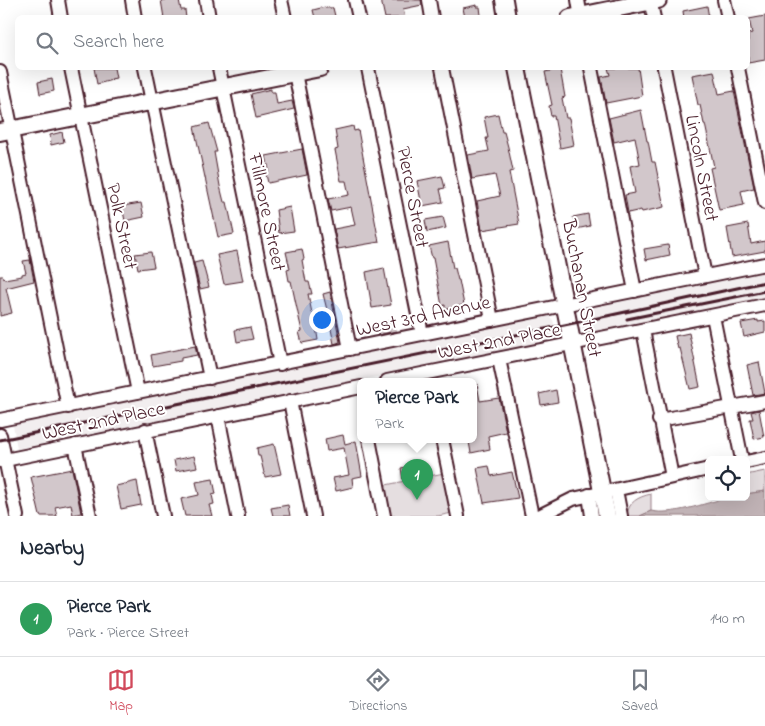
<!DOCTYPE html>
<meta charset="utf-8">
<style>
:root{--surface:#fff;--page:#f2f2f3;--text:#1f2937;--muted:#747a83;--line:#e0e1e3;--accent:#d1495b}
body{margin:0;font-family:"Indie Flower",sans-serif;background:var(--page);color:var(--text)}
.controls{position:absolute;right:15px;bottom:15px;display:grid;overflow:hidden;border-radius:8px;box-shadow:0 5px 20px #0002}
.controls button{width:45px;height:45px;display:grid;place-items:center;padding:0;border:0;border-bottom:1px solid var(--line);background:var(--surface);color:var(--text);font:25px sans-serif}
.you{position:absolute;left:321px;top:319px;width:18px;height:18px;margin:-12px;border:4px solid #fff;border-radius:50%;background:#1a73e8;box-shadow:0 0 0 8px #1a73e833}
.badge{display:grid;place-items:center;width:32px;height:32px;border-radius:50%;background:var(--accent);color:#fff;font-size:16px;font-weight:700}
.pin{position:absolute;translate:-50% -41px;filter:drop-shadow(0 1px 2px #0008)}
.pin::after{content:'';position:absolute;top:26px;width:18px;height:15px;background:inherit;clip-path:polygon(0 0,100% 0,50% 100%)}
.popup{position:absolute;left:357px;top:378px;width:120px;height:65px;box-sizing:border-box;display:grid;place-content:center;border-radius:8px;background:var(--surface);filter:drop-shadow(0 1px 4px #0005);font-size:16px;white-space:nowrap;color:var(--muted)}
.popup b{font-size:19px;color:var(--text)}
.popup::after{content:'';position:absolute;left:50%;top:100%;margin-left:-10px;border:10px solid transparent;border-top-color:var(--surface)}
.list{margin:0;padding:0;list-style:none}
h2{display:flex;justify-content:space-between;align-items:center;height:65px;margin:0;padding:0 20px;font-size:21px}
h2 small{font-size:16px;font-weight:400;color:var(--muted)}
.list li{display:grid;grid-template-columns:32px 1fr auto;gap:15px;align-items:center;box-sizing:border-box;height:75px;padding:0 20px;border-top:1px solid var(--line)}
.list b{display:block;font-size:19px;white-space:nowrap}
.list p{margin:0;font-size:16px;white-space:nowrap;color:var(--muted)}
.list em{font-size:16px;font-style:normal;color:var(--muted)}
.icon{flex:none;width:28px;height:28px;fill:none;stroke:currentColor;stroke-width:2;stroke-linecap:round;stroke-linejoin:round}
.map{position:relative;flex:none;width:765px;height:516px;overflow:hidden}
.search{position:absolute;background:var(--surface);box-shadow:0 5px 20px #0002;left:15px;right:15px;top:15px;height:55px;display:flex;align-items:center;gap:12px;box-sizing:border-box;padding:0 18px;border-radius:8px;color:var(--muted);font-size:19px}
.sheet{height:140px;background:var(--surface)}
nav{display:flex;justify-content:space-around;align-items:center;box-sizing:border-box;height:70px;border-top:1px solid var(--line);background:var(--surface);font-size:14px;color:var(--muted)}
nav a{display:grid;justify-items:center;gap:2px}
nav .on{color:var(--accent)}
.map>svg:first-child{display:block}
.built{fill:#f2eeef}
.green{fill:#e5dee0;stroke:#987e86}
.water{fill:#c1b3b6;stroke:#91787e}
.building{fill:#d2c7cb;stroke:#4a1f2b}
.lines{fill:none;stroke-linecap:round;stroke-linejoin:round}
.minor-casing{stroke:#4a1f2b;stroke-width:16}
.major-casing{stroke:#4a1f2b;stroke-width:20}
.minor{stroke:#fff;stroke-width:12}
.major{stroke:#fff;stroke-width:16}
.rail{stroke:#4a1f2b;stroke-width:3}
.labels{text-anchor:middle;stroke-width:4;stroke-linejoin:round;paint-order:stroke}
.street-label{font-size:20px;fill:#4a1f2b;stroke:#fff}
</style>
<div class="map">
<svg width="765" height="516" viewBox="0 0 765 516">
<rect width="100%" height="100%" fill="#fff"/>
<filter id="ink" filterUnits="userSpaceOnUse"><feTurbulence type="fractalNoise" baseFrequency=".02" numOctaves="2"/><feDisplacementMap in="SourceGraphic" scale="10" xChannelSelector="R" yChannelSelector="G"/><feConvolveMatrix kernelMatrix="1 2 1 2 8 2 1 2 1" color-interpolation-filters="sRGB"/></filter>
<g filter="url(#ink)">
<path class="built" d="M765,272V298L584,335L579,317L581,310Z
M544,317H550L553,320L557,337L555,341L17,449L13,425Z"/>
<path class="green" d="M765,471V491L746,494V475Z
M444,473L452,513L438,516H387L381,486Z
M651,494V511L640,516H627C628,502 638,497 651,494Z"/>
<path class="water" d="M765,491V516H640L651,511C672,516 705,503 726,498C733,497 740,497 746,497V494Z"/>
<path class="building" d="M161,0H179L181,10H185L186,18H164Z
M381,0H421L422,5L403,9L405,18H385Z
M477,5V7H480L481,15L479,18H465L463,8Z
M707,6L709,18H684L683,11Z
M325,7V8H333L335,16L331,18H315L313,10Z
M765,16V60L748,63V34L752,33L749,19Z
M94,68H114L116,78L111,79L112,80L97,84Z
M608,68H638L642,96L606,103L601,77L610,75Z
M560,69L565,97L562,98L566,118H569L574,145L560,148L554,116H551L549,106L552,105L545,72Z
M714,71L719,94L734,91L754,188L741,191L744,205L719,210L710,168L714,167L709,143L705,124H704L700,105H698L692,75Z
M52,79L54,91L40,94L38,82Z
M271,89V92H275L277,104L292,101L294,109L256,118L251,94Z
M641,110L647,141H648L652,162H655L664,207L642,212L641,210L628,213L625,195L635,193L630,166L640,164L635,137L614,142L609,118Z
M498,114L502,132H504L508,147L513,171L509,172L519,224L482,230L477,201L500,196L495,175L472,179L468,155L489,151L486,138H488L484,117Z
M209,123L217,152H214L220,186L224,202H227L234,234L218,237L194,127Z
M353,126L354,131L358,130L379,242L338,249L334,229L355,225L351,207L331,211L328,199L349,195L346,181H341L335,150L338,149L335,130Z
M62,132L64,142L51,145L50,135Z
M302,149L307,175L268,183L265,170H269L266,156Z
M442,176L445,188L440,189L443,202L422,206L417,181Z
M141,203L144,217L125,221L122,206Z
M290,207L294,231L279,233L276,210Z
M588,214L590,226L576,229L573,217Z
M443,217L446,228L427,232L425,220Z
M748,224L751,244L765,241V251L732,257L727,228Z
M448,242L453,268H455L458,280H459L464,305L445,309V305L442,306L433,258H432L429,246Z
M668,245L670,255L646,260L644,249Z
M302,249L304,259L302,260L306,282H309L312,294H308L312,313L327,310L323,294L330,292L340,342L334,344L330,324L316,327L318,340L302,343L299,332L302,331L299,318L291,281H289L287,270L290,269L286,252Z
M237,251L243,281L224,284L217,255Z
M151,252L154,267L138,269L135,254Z
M30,260L34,281L6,288L12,313L0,316V276H3L4,279L22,276V274L26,273L23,261Z
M202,261L209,287L200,289L194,263Z
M384,268L391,305L372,308L366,272Z
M394,320L396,331L378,335L376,324Z
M758,320V322L765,321V332L744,337L741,323Z
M250,327L253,339L237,342L235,330Z
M689,333L700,387L690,389L680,348L678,349L675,336Z
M195,346L197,355L181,358V361L153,366L151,355Z
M759,362L765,393L753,395L747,365Z
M473,384H477L480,401L499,398L506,432L488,436L490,449L471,453L469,442V439H473Z
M556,390L558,402L541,405L539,394Z
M759,410L764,437L754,439L750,419H753L751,412Z
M343,435L345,444L356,441L362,476L352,478L353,487L336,491L333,478L349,475L344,448L327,451L325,439Z
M274,444L281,474L265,477L260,456H258L257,448Z
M194,456L197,467L176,471L174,460Z
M423,464L426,476L403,480L401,468Z
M489,466L491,476L512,472L518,498L484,503L477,468Z
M72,469L81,513L73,515L71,504L55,507L57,516H40L31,477Z
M213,479L216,494L212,495L214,504L209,505L212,516H185L181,499L199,495L196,482Z
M137,481L141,505L121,509L116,486Z
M288,505L290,516H273L271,508Z"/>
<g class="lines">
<defs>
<path id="minor" d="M58,0L61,18
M132,0L135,18
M206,0L209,18
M281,0L285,18
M355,0L359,18
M429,0L432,18
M578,0L581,18
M650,0L654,18
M724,0L728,18
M71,68L138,392
M145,68L210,378
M219,68L280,364
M294,68L350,349
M368,68L422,334
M442,68L492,320
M591,68L635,291
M664,68L705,276
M738,68L765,203
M0,72L68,407
M713,316L742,460
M643,330L672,477
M499,359L532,516
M387,381L765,305
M290,401L313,516
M218,416L238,516
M0,420L765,264
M659,420L765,401
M145,430L163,516
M0,435L17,516
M369,439L384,516
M442,439L458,516
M75,445L90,516
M0,461L361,387
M746,462L765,458
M616,490L621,516
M589,495L592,516
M539,516L573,499L709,469"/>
<path id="major" d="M504,0L507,18
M570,18L658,0
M517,68L607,516
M0,132L320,68"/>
</defs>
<use href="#minor" class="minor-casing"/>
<use href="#major" class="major-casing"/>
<use href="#minor" class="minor"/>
<use href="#major" class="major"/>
<path class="rail" d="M627,319L765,291
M0,440L579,322L765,282"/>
</g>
</g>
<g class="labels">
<g class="street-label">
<text transform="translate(703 168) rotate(79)" y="7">Lincoln Street</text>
<text transform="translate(414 197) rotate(79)" y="7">Pierce Street</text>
<text transform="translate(268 212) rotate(78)" y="7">Fillmore Street</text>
<text transform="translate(123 226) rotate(78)" y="7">Polk Street</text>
<text transform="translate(583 288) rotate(79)" y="7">Buchanan Street</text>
<text transform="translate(423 315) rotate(-12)" y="7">West 3rd Avenue</text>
<text transform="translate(499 340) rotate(-11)" y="7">West 2nd Place</text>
<text transform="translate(103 420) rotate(-12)" y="7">West 2nd Place</text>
</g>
</g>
</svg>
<div class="controls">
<button><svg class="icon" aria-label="locate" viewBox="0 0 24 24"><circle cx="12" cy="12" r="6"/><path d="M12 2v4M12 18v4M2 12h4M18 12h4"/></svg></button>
</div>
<div class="you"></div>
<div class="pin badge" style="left:417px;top:500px;background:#2e9e5b">1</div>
<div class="popup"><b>Pierce Park</b>Park</div>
<div class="search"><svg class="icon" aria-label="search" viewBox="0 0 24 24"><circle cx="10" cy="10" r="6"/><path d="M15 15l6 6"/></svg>Search here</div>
</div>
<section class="sheet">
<h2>Nearby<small></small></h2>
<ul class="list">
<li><span class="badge" style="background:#2e9e5b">1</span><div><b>Pierce Park</b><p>Park · Pierce Street</p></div><em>140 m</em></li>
</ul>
</section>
<nav>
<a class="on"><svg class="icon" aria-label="map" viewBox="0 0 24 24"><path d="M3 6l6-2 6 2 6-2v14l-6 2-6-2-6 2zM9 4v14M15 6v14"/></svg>Map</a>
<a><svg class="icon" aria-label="directions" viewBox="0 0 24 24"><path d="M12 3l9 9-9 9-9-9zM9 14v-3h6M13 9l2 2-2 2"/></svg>Directions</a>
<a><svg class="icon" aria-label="saved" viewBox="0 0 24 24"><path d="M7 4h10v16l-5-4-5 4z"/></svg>Saved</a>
</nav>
